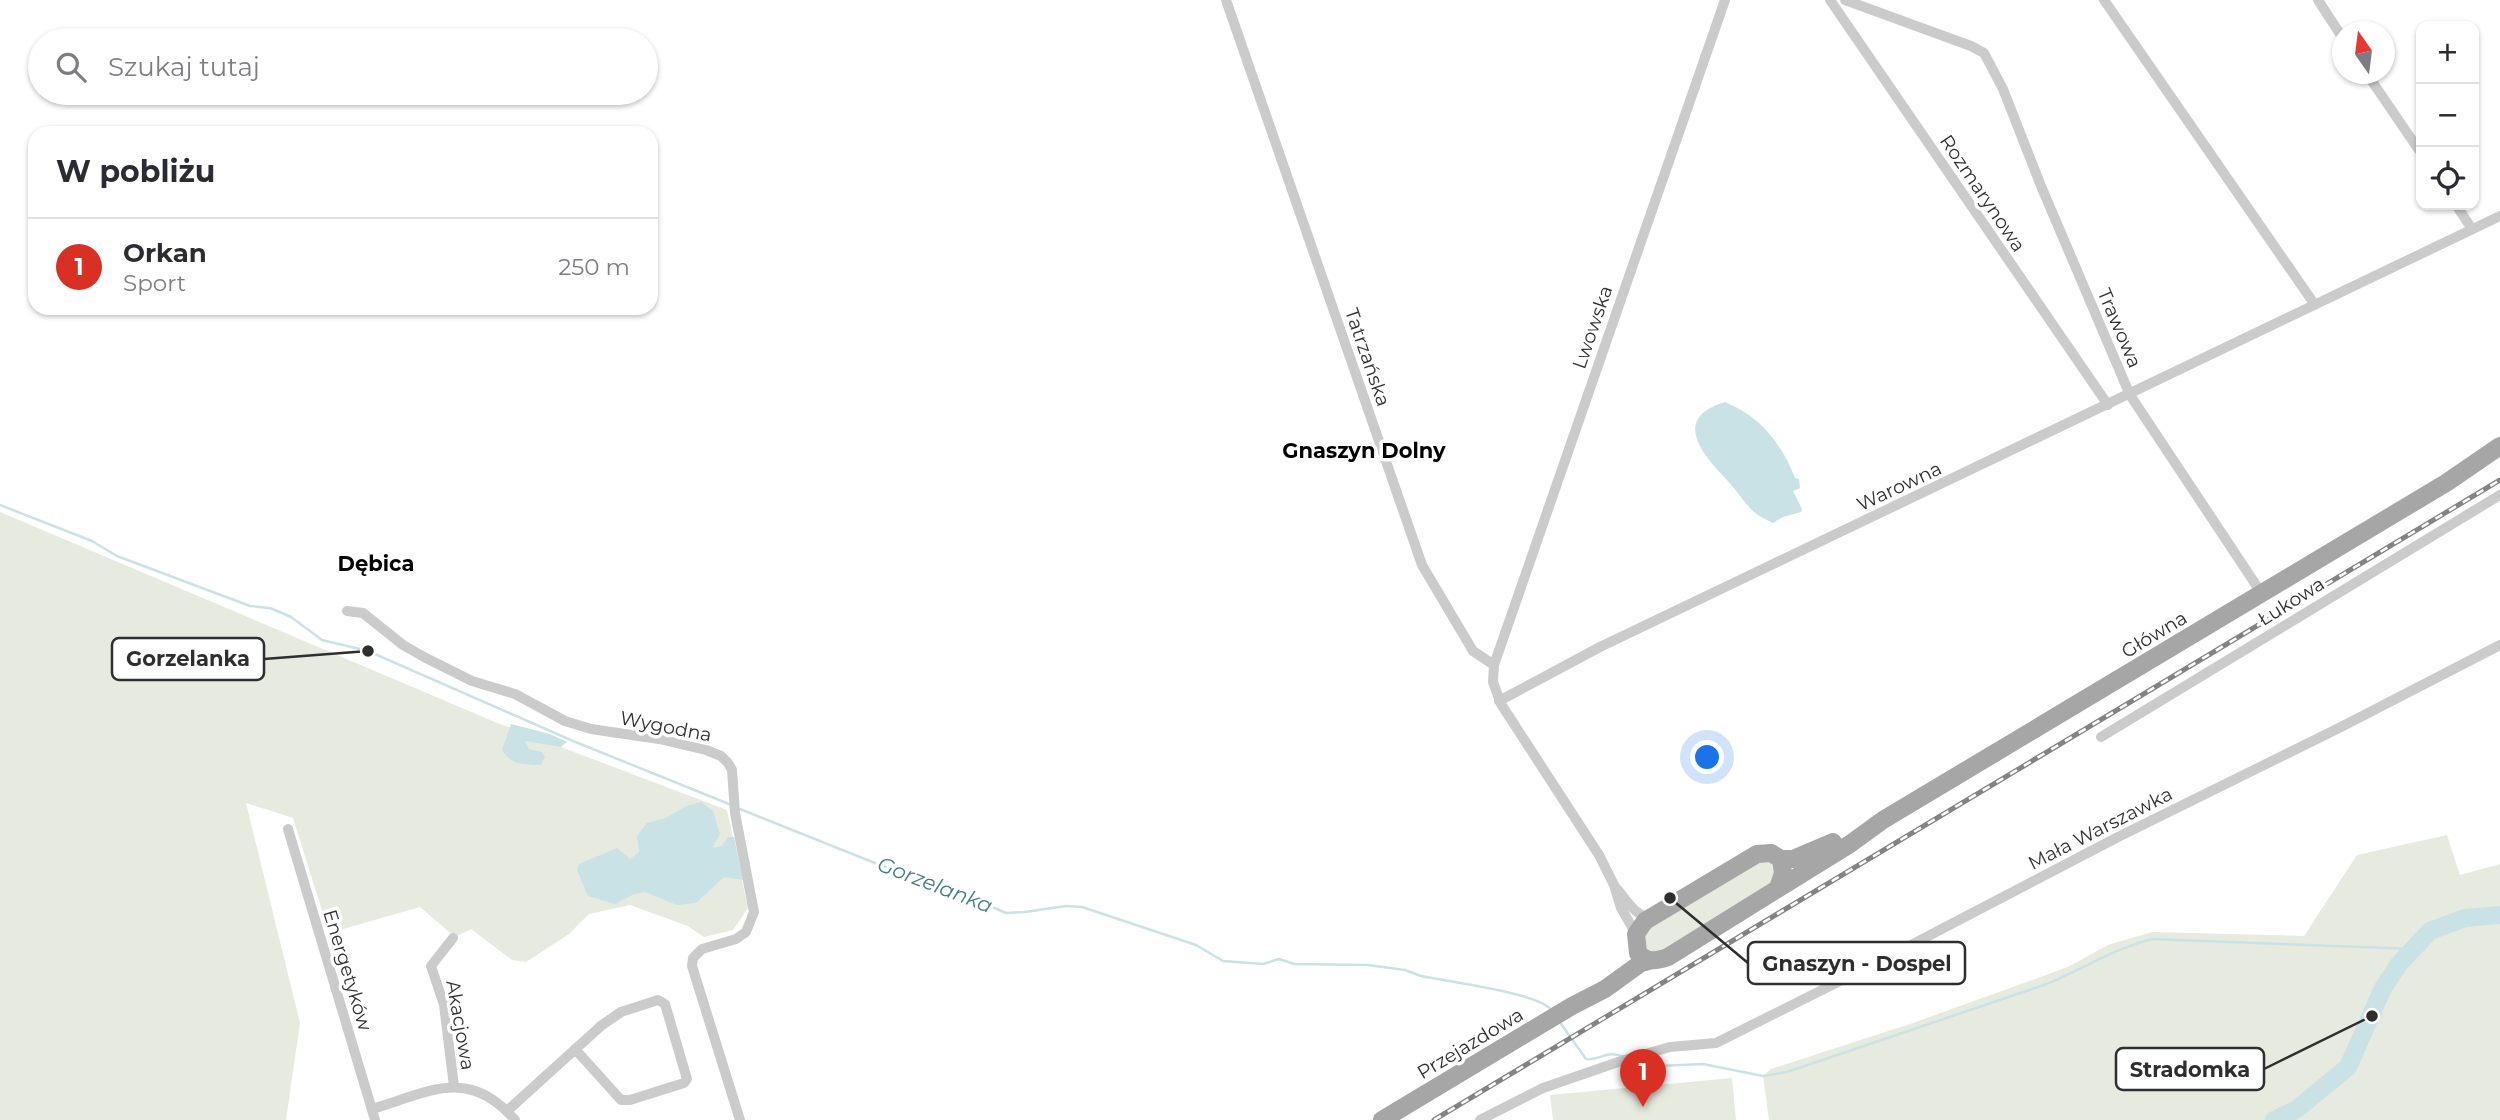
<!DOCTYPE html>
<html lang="pl">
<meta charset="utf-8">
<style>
:root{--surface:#fff;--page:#f7f7f7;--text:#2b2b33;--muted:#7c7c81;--line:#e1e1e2;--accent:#d93025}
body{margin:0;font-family:Montserrat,sans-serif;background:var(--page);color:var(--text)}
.controls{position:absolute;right:21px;top:21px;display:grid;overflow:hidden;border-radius:14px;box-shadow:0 2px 5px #0004}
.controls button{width:63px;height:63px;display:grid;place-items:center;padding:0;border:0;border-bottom:2px solid var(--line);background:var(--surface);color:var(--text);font:35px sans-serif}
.compass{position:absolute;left:2332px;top:21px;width:63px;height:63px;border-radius:50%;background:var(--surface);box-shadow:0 2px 5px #0004;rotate:346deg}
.you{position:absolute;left:1708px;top:758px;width:24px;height:24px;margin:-18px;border:5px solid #fff;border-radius:50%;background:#1a73e8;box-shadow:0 0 0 10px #1a73e833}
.badge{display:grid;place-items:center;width:46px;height:46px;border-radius:50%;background:var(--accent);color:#fff;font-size:23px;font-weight:700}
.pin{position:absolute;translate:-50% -58px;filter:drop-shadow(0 2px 4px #0008)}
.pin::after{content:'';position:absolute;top:37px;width:24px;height:21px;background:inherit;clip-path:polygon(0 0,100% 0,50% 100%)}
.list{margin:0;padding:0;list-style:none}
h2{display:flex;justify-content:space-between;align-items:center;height:91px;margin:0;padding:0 28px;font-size:30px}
h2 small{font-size:23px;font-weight:400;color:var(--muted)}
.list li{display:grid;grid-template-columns:46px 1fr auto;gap:21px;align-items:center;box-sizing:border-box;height:98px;padding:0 28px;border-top:2px solid var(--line)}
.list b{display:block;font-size:26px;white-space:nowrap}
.list p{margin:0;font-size:23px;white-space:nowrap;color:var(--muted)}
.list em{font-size:23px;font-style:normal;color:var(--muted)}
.icon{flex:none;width:38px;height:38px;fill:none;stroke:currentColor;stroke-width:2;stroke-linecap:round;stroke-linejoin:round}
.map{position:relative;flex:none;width:2500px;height:1120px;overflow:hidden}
.search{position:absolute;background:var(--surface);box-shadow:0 2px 5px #0004;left:28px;top:28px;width:630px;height:77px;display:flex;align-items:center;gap:18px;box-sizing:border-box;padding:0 24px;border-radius:38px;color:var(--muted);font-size:26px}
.panel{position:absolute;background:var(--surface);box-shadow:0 2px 5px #0004;left:28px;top:126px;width:630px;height:189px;border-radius:21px}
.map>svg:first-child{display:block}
.green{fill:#e7eade}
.water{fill:#c9e2e6}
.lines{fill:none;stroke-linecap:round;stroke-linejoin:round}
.stream{stroke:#c9e2e6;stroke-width:2.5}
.river{stroke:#c9e2e6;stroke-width:18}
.street{stroke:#cbcbcb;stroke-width:10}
.primary{stroke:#a6a6a6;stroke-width:18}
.rail-casing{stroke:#838383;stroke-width:5}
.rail{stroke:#fff;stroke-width:2.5;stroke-dasharray:8;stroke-linecap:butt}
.labels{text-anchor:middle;stroke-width:7;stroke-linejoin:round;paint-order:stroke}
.street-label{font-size:19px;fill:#2e2e2e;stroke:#fff}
.neighbourhood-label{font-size:21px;font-weight:bold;fill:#000;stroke:#fff}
.water-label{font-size:21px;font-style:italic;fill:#447d88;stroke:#fff}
.leader{fill:none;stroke:#2e2e2e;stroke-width:2.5}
.callout-dot{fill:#2e2e2e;stroke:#fff;stroke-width:2.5}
.callout{fill:#fff;stroke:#2e2e2e;stroke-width:2.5}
.callout-label{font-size:21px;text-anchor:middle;font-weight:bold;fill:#2e2e2e}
</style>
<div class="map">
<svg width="2500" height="1120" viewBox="0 0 2500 1120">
<rect width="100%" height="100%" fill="#fff"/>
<path class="green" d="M0,512L495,722L727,810L748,908L733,930L704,937L688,926L630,905L589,914L569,934L526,962L512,960L471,929L455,937L420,907L329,933L293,818L246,803L300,1023L286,1120H0Z
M2447,835L2460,875L2500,864V1120H1769L1763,1076L1771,1069L1913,1023L2068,967L2108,945L2152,932L2304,936L2357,855Z
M1768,861L1777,864L1776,880L1668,952L1646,953L1645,933L1652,926L1751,862Z
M1732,1078L1736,1120H1553L1550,1095Z"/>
<path class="water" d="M1725,402C1760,416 1782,444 1795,478L1799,479L1800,488L1793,491L1802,509L1801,512L1783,517L1773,523C1767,520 1760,517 1754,512C1744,503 1736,489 1726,479C1701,453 1672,418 1725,402Z
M511,724L550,734L567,742L561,747L525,741L529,749L542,752L545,757L541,765C523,765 512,765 502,750Z
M701,802L713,811L720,834L712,848L722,846L728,837H734L743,880L724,877L696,903L677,905L645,892L634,894L615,904L588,896L577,870L579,864L617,848L630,859L639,852L637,836L647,823L666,818L686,806Z"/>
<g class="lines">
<path class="stream" d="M0,505L92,541L117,556L250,606L270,608L291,617L322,640L368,651L573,741L729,804
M740,809L940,889L972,898L1006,913L1025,912L1066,906L1082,907L1196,945L1223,961L1263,964L1279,959L1294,964L1368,965L1405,970L1421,976C1445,981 1540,993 1551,1010
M1559,1021L1586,1059C1602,1061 1604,1049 1625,1057
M1629,1061L1635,1067L1703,1064L1763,1076L1787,1072L2044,985C2081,970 2113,949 2152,939L2413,949"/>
<path class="river" d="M2274,1120L2297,1109L2348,1067L2383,988L2399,964L2430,931L2465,918L2500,915"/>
<path class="street" d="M1226,0L1422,565L1473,651L1494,665
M1830,0L2108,405
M1845,0L1971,46L1984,53L2003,89L2041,186L2130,395L2262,594
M2104,0L2315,305
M2318,0L2342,37
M2367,74L2421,153
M2456,205L2472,229
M347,611L363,613L403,645L424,657L472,681L515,694L565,721L591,729L659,739L706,750L721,756L728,763L732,770L735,813L754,912L746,932L736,939L702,949L693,958L692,966L740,1120
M1499,701L1600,647L2500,216
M2101,737L2500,495
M288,829L375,1120
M1616,888C1627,900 1634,916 1652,918
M1636,934L1621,908L1614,885L1599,855L1501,704L1493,682L1494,665L1725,0
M453,938L431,966L444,1005L454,1086
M372,1109C429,1092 469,1066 515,1120
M507,1111L602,1025L621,1012L658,1000L665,1004L687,1079L684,1083L630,1100H621L575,1049
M1480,1120L1543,1088L1621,1061L1670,1047L1716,1043L1890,956L2118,837L2339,728L2500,645"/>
<path class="primary" d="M1781,859H1793L1833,842
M1778,888L1783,873L1781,859L1771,853L1757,854L1645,921L1636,934L1638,953C1647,963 1657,961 1668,957L1850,844L1883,820L2446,483L2500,446
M1382,1120L1572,1006L1605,989L1641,963L1649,961"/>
<defs>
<path id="rail" d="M1434,1120L2500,480"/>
</defs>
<use href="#rail" class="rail-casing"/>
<use href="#rail" class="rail"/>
</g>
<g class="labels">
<g class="street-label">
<text transform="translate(1983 193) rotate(56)" y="7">Rozmarynowa</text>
<text transform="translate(1592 327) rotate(-71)" y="7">Lwowska</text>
<text transform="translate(2120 328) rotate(67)" y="7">Trawowa</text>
<text transform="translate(1368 357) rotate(71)" y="7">Tatrzańska</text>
<text transform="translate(1899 486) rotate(-25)" y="7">Warowna</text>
<text transform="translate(2291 601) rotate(-32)" y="7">Łukowa</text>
<text transform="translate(2154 634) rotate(-31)" y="7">Główna</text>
<text transform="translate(666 726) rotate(11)" y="7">Wygodna</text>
<text transform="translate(2100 828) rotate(-27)" y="7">Mała Warszawka</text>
<text transform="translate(348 970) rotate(73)" y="7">Energetyków</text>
<text transform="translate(461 1025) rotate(80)" y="7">Akacjowa</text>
<text transform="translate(1470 1043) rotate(-31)" y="7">Przejazdowa</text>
</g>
<g class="neighbourhood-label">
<text x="1364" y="458">Gnaszyn Dolny</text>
<text x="376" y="571">Dębica</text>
</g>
<g class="water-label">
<text transform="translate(935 885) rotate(21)" y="7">Gorzelanka</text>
</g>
</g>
<path class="leader" d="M368 651L264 659M1670 898L1748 963M2372 1016L2264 1069"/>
<g class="callout-dot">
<circle cx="368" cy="651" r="7"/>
<circle cx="1670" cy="898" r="7"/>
<circle cx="2372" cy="1016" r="7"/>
</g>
<g class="callout">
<rect x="112" y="638" width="152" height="42" rx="7"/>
<rect x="1748" y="942" width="217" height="42" rx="7"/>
<rect x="2116" y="1048" width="148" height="42" rx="7"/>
</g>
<g class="callout-label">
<text x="188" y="666">Gorzelanka</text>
<text x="1857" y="971">Gnaszyn - Dospel</text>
<text x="2190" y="1077">Stradomka</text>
</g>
</svg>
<div class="controls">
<button>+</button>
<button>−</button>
<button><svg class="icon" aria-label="locate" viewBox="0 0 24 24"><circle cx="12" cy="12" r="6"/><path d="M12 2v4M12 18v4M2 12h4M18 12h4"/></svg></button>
</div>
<svg class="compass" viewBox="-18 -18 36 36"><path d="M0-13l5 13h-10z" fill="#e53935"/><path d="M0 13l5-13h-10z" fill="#7c7c81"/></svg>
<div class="you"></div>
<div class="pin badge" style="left:1643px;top:1107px">1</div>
<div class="search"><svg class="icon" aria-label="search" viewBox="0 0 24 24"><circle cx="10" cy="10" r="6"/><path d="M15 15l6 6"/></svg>Szukaj tutaj</div>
<section class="panel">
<h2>W pobliżu<small></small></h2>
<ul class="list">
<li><span class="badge">1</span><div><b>Orkan</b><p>Sport</p></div><em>250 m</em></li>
</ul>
</section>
</div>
